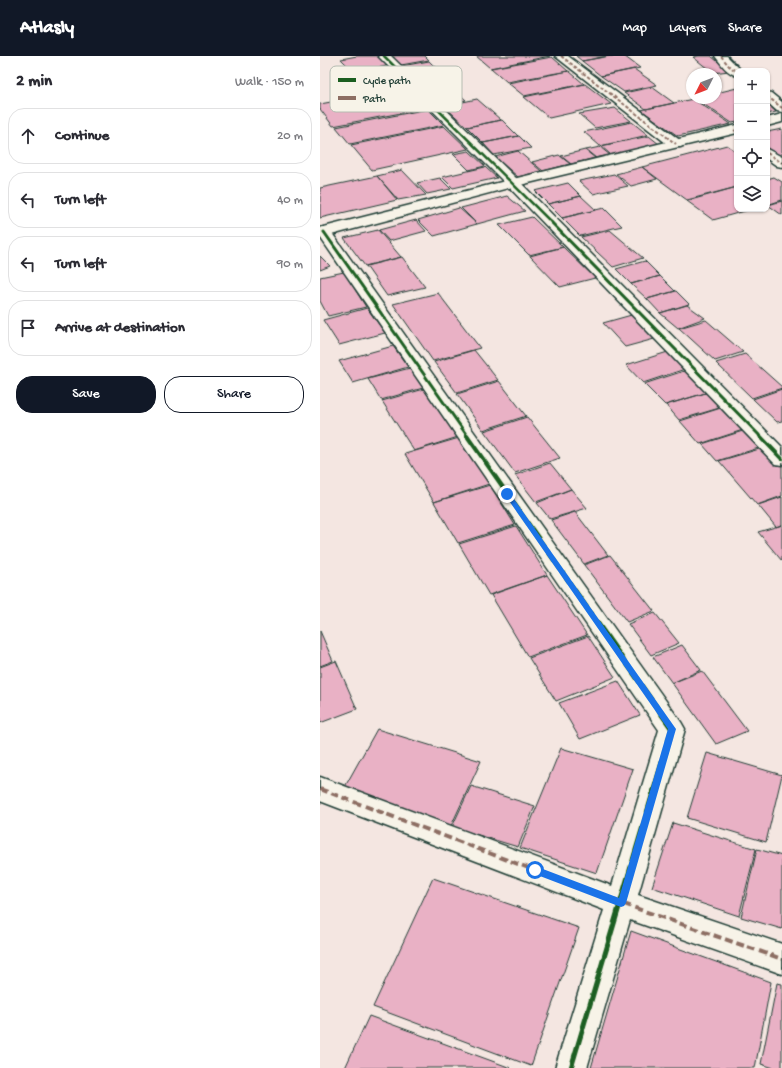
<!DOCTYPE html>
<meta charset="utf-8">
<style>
:root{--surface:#fff;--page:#f2f2f3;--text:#2b2b33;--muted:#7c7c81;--line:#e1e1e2;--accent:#111827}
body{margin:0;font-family:"Gochi Hand",sans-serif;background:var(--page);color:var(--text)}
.controls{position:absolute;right:12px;top:12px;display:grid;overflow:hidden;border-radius:8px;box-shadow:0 1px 3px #0004}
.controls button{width:36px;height:36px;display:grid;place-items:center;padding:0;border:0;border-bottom:1px solid var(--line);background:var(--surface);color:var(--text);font:20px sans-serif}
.compass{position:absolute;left:366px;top:12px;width:36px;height:36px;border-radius:50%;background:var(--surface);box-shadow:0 1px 3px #0004;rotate:228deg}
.stop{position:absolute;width:12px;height:12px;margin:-9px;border:3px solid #1a73e8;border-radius:50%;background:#fff}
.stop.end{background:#1a73e8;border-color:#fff;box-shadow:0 1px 4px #0008}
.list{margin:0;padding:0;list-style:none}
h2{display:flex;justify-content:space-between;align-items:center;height:52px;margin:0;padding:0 16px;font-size:17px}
h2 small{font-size:13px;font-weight:400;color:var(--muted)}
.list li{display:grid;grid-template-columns:26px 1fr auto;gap:12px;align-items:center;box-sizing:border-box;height:56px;margin:0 8px 8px;padding:0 8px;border:1px solid var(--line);border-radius:16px}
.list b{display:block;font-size:15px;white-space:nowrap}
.list em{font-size:13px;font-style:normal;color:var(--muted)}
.actions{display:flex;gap:8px;padding:12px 16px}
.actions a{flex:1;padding:9px 0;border:1px solid var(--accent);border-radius:16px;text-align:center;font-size:14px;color:var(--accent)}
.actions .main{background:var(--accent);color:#fff}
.icon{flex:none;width:22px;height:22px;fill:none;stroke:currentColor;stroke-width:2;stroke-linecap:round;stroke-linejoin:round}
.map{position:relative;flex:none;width:462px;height:1012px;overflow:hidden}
header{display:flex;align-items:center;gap:24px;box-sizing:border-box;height:56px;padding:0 20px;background:var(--accent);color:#fff}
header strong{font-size:19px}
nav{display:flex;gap:22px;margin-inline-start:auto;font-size:14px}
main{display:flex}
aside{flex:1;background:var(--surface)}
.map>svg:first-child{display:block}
.building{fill:#e9b1c5;stroke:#1f3d34}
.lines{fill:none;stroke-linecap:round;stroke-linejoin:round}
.minor-casing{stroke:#1f3d34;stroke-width:3}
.tertiary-casing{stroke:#1f3d34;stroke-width:3}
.minor{fill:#f7f3e8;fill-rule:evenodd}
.tertiary{fill:#f7f3e8;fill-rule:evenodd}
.quiet-far1{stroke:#8d6e63;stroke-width:2;stroke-dasharray:3.5 2;stroke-linecap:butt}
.quiet{stroke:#8d6e63;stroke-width:4;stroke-dasharray:8 4;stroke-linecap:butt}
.cycleway-far3-casing{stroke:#f7f3e8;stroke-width:4}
.cycleway-far2-casing{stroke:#f7f3e8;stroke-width:5}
.cycleway-far1-casing{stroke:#f7f3e8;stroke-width:6}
.cycleway-casing{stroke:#f7f3e8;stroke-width:8}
.cycleway-far3{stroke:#1b5e20;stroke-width:2.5}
.cycleway-far2{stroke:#1b5e20;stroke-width:3}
.cycleway-far1{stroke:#1b5e20;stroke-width:4}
.cycleway{stroke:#1b5e20;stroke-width:5}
.route{fill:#1a73e8}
.key{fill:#f7f3e8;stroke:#b6bcb2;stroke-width:1}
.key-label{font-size:11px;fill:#1f3d34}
</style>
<header>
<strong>Atlasly</strong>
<nav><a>Map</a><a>Layers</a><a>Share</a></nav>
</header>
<main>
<aside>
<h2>2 min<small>Walk · 150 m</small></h2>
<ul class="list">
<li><svg class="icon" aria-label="ahead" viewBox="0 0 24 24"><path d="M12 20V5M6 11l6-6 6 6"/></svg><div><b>Continue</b></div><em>20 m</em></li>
<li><svg class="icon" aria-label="left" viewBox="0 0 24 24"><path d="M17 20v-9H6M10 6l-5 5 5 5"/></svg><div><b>Turn left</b></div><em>40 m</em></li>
<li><svg class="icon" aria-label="left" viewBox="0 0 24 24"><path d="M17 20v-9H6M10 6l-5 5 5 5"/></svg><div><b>Turn left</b></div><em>90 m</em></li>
<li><svg class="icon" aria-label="arrive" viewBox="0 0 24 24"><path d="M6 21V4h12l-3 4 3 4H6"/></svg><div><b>Arrive at destination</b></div></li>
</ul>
<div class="actions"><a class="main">Save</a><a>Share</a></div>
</aside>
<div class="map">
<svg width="462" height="1012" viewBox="0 0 462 1012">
<rect width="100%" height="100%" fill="#f4e6e1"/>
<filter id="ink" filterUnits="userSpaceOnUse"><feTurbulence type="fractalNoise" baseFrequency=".025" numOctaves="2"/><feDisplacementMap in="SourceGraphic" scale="8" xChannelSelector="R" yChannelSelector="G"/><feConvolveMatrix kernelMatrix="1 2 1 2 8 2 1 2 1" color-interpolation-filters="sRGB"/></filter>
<g filter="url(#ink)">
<path class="building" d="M37,0H57L67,10L34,16L21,3Z
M71,0H105L109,4L81,9Z
M156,0H230L170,12Z
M256,0H288L262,5Z
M290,0H304L320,12L281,20L262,5Z
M379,0H391L409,15L393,17L373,1Z
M232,1L248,15L187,26L171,12Z
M109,5L122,18L94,23L82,10Z
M314,13L337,29L304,36L281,20Z
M249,15L264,28L204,40L188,27Z
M265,28L291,48L229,62L204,41Z
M332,31L354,47L326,53L304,37Z
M88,32L107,52L13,70L0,53V48Z
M417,32V66L412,67L374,42H396V37Z
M137,36L146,44L123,49L114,41Z
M157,43L181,64L147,71L124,50Z
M373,43L411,68L358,80L321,54Z
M447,48L456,56L447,58Z
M295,52L311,65L275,72L259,58Z
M108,53L124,69L30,88L16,71Z
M182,64L198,80L163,87L147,71Z
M312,66L328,79L280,90L264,76Z
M124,70L148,93L52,114L31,89Z
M462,73V99L457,100L447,92V76Z
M199,80L211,92L174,99L163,87Z
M329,80L339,88L291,99L281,90Z
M407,89L417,96V131L367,144L322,111Z
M280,91L290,99L276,102L266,94Z
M265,94L275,102L251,108L241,100Z
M149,95L165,110L149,114L133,98Z
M198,95L221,115L198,121L175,101Z
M239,99L250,108L223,115L212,106Z
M165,111L177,122L133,132L122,121Z
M322,111L337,123L311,130L296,118Z
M82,114L106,139L78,144L57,120Z
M294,118L308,130L273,138L259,125Z
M57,120L77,144L0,162V132Z
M454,121L462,126V144L447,149V123Z
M120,122L131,133L107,138L97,127Z
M248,127L261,140L228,148L215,135Z
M417,131V153H432L393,164L367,145Z
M187,140L205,155L157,168L141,152Z
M261,140L276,154L242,162L228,148Z
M462,145V159L448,149Z
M139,152L157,168L114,180L98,164Z
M284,152L302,170L260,180L242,162Z
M212,161L243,191L209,199L179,169Z
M96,164L106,175L69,185L59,174Z
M58,174L81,201L45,210L24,182Z
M290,174L323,202L293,211L261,181Z
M243,191L275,222L240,231L210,200Z
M0,200L10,210L0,214Z
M82,201L105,231L67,240L46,210Z
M325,205L340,220L311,228L296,213Z
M24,216L46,251L8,260L0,245V221Z
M340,220L355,235L327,243L311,228Z
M356,235L369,248L340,257L327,243Z
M118,237L160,292L113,305L73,248Z
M367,249L385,262L358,272L340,257Z
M47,252L65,277L19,289L3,264Z
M315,258L338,282L305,291L283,267Z
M386,264L423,296L395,305L359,272Z
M73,290L88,311L33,327L19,305Z
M154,294L178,324L137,337L114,306Z
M351,295L368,312L323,327L306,309Z
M425,298L462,331V332L432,342L396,307Z
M90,312L103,332L61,344L48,323Z
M370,313L392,335L345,349L324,328Z
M179,325L206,360L163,374L137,338Z
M104,333L138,381L94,395L62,345Z
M462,333V365L457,366L433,343Z
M392,335L406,350L359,364L346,349Z
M407,350L429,372L380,388L360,365Z
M207,361L240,402L195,417L164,375Z
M429,373L445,390L397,405L382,388Z
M139,382L169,428L114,446L85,398Z
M446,391L462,408V440L437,449L399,405Z
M230,407L251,433L216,446L195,419Z
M170,429L195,469L138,487L114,446Z
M251,433L267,452L230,463L217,447Z
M462,441V469L456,471L438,449Z
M255,456L288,499L264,508L231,464Z
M462,469V505L438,476Z
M196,470L227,519L169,539L139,488Z
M290,499L334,555L307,566L264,509Z
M227,519L267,579L208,601L171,539Z
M335,557L359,587L331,599L308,568Z
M0,575L13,605L0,610Z
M268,580L295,621L236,645L209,602Z
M362,589L381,614L352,627L333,601Z
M16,605L37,653L0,667V611Z
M382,615L427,675L396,688L352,627Z
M298,625L320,659L260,683L239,647Z
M57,673L161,705L131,770L22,736Z
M241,692L313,713L277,817L200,792Z
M387,697L462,719L446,786L367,762Z
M151,730L215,750L198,791L132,771Z
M353,767L436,793L419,860L332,831Z
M437,793L462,800V873L421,861Z
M113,822L259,872L211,1010L53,951Z
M311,875L451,926L435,1012H271Z
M457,927L462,928V1012H454L441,1008Z
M49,960L191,1012H25Z"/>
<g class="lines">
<defs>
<path id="minor" d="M58,0H71L198,124L462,391V409L455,408L188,130Z
M235,0H248L361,85L363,88L361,91H351Z
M395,0H407L422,15H417V20C407,17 401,8 395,0Z
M447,36L451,37L462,46V56L457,55L447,46Z
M447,93L462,101V111L457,110L447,103Z
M4,171L9,173L361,666L365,673L318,839L462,888V918L310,864L267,1012H235L284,854L0,745V721L292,830L339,674L0,181V172Z"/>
<path id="tertiary" d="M462,58V66L447,70V62Z
M417,69V77L196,130L0,182V172L193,123Z"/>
</defs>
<use href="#minor" class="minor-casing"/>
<use href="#tertiary" class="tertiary-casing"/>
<use href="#minor" class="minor"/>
<use href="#tertiary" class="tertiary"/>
<path class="quiet-far1" d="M241,0L356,88
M401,0L409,10L417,16
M447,40L462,52
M414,74L417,76
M447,97L462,107"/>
<path class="quiet" d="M0,733L301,847L462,903"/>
<defs>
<path id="cycleway-far3" d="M64,0L232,167"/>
<path id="cycleway-far2" d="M231,166L441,381
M4,176L148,381"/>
<path id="cycleway-far1" d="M147,380L341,657
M440,380L462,403"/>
<path id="cycleway" d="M251,1012L352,673L340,656"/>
</defs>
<use href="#cycleway-far3" class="cycleway-far3-casing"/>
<use href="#cycleway-far2" class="cycleway-far2-casing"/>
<use href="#cycleway-far1" class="cycleway-far1-casing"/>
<use href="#cycleway" class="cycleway-casing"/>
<use href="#cycleway-far3" class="cycleway-far3"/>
<use href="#cycleway-far2" class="cycleway-far2"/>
<use href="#cycleway-far1" class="cycleway-far1"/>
<use href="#cycleway" class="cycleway"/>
</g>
</g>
<path class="route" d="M185,436H189L356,673L306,847L304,850L301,851L212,817L211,814L215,810L299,842L348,673L185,439Z"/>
<rect x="10" y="10" width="132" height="46" rx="6" class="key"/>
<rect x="18" y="22" width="18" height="4" fill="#1b5e20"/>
<rect x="18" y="40" width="18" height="4" fill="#8d6e63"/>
<g class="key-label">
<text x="43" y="28">Cycle path</text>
<text x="43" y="46">Path</text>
</g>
</svg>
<div class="controls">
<button>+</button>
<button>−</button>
<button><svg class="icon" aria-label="locate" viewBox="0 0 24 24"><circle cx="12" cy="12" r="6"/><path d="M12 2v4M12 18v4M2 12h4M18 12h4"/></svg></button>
<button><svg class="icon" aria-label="layers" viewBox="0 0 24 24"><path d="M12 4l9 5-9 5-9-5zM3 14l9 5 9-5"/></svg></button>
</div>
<svg class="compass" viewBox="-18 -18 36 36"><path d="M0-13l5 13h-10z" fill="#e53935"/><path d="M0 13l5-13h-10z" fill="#7c7c81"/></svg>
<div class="stop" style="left:215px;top:814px"></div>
<div class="stop end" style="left:187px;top:438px"></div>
</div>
</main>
